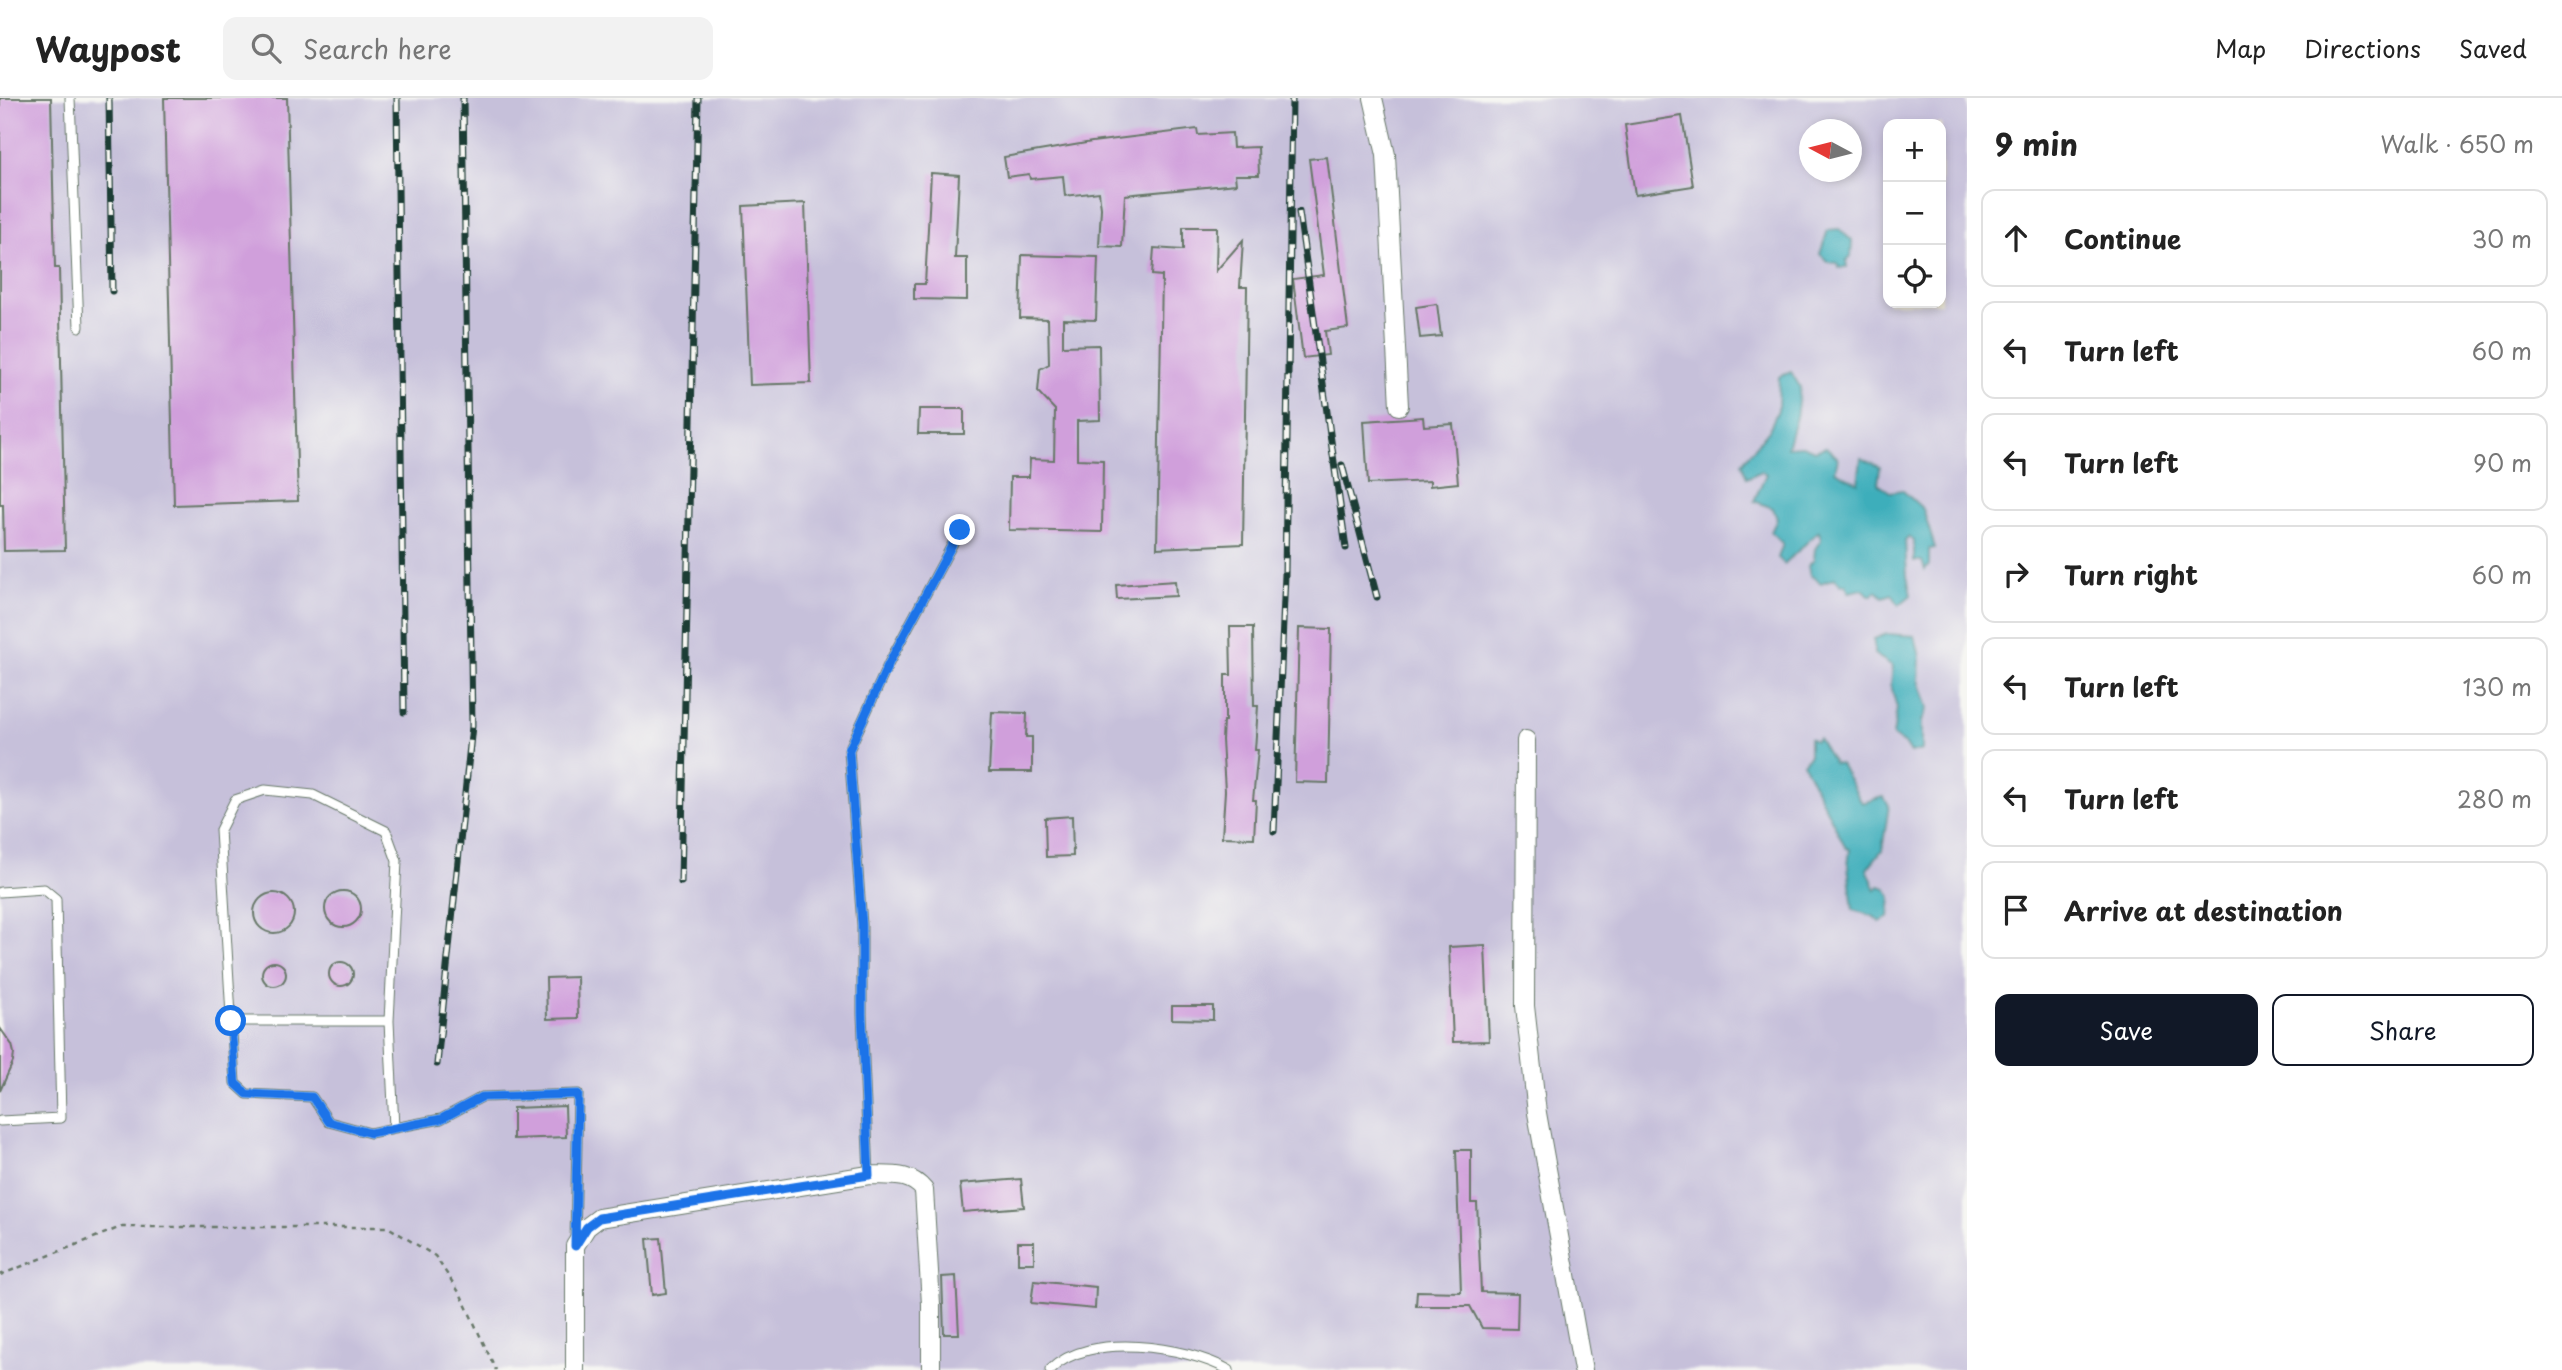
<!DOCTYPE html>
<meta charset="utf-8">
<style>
:root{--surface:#fff;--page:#f2f2f2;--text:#222;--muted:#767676;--line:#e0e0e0;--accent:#111827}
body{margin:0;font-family:"Playpen Sans",sans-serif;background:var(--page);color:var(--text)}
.controls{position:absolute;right:21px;top:21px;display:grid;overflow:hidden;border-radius:14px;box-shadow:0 4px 10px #0003}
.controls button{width:63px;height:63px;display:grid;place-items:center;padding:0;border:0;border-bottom:2px solid var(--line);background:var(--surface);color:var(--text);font:35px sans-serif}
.compass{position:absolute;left:1799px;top:21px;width:63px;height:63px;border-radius:50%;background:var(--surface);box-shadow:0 4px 10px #0003;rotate:277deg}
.stop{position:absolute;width:21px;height:21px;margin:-16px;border:5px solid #1a73e8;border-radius:50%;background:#fff}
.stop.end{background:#1a73e8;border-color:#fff;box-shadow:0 2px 7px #0008}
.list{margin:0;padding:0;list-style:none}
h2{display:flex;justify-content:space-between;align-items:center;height:91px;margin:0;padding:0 28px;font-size:30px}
h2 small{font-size:23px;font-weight:400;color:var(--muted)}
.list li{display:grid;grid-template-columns:46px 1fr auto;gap:21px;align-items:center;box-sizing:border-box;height:98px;margin:0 14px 14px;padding:0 14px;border:2px solid var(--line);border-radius:14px}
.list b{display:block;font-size:26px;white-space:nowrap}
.list em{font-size:23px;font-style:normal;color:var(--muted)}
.actions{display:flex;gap:14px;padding:21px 28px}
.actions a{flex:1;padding:16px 0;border:2px solid var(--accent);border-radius:14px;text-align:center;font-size:24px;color:var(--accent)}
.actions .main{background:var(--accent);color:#fff}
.icon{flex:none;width:38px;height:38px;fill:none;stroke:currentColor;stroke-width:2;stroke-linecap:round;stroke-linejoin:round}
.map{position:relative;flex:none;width:1967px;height:1272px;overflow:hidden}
header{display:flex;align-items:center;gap:42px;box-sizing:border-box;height:98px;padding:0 35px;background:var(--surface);border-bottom:2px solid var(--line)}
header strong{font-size:33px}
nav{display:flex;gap:38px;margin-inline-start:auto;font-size:24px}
.search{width:490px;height:63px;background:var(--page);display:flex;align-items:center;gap:18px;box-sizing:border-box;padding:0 24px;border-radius:14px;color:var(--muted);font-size:26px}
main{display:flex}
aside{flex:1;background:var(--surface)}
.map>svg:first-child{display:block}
.industrial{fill:#c6c0da;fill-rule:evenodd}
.water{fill:#3eaebb;stroke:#2e7678;stroke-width:2}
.building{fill:#d09fdb}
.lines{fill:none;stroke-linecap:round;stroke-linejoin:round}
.service-casing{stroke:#677869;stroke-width:11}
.minor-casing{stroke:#677869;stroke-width:20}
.path{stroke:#677869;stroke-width:2.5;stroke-dasharray:5 5;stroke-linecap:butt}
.service{stroke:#fff;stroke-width:9}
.minor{stroke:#fff;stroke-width:18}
.rail-casing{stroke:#1f3d34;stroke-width:7}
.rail{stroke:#f6f6f2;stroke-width:4.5;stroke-dasharray:13;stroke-linecap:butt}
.route{stroke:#1a73e8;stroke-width:9}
</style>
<header>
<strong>Waypost</strong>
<div class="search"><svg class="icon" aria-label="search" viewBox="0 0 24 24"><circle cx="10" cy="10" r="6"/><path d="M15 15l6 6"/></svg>Search here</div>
<nav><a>Map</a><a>Directions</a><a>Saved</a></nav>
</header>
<main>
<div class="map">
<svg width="1967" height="1272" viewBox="0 0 1967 1272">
<rect width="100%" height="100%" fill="#f6f6f2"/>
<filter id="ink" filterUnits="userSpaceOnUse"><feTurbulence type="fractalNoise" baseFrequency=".0143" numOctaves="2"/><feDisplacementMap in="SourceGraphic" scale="14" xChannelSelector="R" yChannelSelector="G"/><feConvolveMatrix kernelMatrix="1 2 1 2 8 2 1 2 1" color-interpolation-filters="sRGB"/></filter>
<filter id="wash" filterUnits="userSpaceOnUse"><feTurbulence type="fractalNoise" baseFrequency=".00686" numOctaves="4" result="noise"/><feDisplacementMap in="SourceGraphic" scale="28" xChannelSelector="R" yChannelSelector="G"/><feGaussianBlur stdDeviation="1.57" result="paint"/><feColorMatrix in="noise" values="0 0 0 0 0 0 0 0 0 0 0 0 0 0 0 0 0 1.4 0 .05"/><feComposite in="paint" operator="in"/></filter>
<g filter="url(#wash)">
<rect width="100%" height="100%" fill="#ede6cc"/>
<path class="industrial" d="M0,0H1967V1272H0ZM1888,26H1941V205H1888ZM1810,32H1852V74H1810Z"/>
<path class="water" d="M1839,131L1852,143L1851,158L1846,163L1847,169L1839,170L1837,165L1828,164L1820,156L1828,132Z
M1791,274L1800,289L1796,319L1787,349L1802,348L1815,353L1826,349L1838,360L1835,373L1858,385L1861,360L1880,369L1878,386L1890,394L1902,392L1923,411L1935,450L1929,451V467L1925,472L1922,463H1914V443L1909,439L1905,443L1907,478L1911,497L1899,507L1892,496L1883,499L1877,493L1870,498L1863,491L1849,494L1845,486L1841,487L1835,480L1821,485L1810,477L1808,468L1814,462L1815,451L1821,442L1819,433L1784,466L1778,460L1783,446L1771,434L1777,421L1773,410L1754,403L1766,376L1761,373L1747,380L1742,365L1769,332L1778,312L1779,279Z
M1887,536L1915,538L1920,559L1919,582L1928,610L1922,623V652L1911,655L1906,647L1893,638L1897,610L1891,587L1893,568L1874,556V541Z
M1809,640L1815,643L1818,640L1833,665L1840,666L1862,705L1883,699L1889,707L1882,752L1867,771L1876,792L1879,788L1886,790L1891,799L1889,819L1880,824L1873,818L1853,812L1848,767L1850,751L1846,750L1803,665L1809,658Z"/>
<g id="blocks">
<path class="building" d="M0,0H51L55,170H59L65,452L4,453L3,407H0Z
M164,0H287L298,403L174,407Z
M1682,18L1693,88L1635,97L1625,27Z
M1197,31L1198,37L1232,35L1233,50L1258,49L1259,77H1235L1236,86L1125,97L1122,149L1099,148L1101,110L1099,94L1065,98L1063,78L1030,81L1029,76L1007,79L1004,59L1092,44Z
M1327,59L1348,230L1325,233L1328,257L1303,260L1293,181L1324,177L1309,61Z
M931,75L959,77L955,160H967V202L914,201V186H925Z
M805,105L811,285L750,287L743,108Z
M1183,129H1217L1216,173L1243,142L1240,189H1247L1243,446L1157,450L1162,178L1152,177L1154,150L1183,152Z
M1022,157L1098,159L1096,222L1063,221V248L1099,247L1100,322L1077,323V361L1103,362L1102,434L1009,432L1010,379H1029L1030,361L1054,362L1055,312L1038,294L1040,271L1049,266L1048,221L1020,220Z
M1437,206L1441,238L1420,240L1416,209Z
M919,311H964V336H918Z
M1423,319L1424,328L1453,326L1458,385L1430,388V383L1368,386L1364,323Z
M1175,483L1176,498L1117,501L1116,487Z
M1230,529H1253L1254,608H1258L1255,652H1258L1253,702H1256L1254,740L1222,739L1225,693L1222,642L1223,623H1225V577H1231Z
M1299,530L1331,531L1328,685L1295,684Z
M992,614L1027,615L1026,639H1032V674H989Z
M1072,718L1073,758L1046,759L1045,720Z
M325 811a18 18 0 1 1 36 0a18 18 0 1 1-36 0Z
M254 815a20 20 0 1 1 40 0a20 20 0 1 1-40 0Z
M1485,847L1489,943L1453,944L1449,849Z
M329 876a12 12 0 1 1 24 0a12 12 0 1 1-24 0Z
M262 876a12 12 0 1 1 24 0a12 12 0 1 1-24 0Z
M577,879L578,920L547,921L546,880Z
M1172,908H1213V922L1172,921Z
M0,930L12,947L14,955L13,964L0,993Z
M565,1008L566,1039L513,1041V1010Z
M1456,1052H1471V1105H1477L1481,1194L1518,1195L1517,1231L1482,1230L1470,1208H1416L1417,1193L1461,1194Z
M1021,1081L1024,1109L963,1114L960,1086Z
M661,1140L666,1195L652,1197L647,1141Z
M1018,1144H1034V1165H1018Z
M956,1178L959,1236H944L942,1179Z
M1034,1183L1096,1189L1095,1211L1031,1205Z"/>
</g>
</g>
<g filter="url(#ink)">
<use href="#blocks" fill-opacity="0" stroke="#677869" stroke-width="2"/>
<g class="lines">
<defs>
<path id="service" d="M70,0L79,229
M0,794L44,791L56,801L61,1020L0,1023
M231,923H389L397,763L386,733L313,697L265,692L235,702L220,732L235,985L247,996L312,999L329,1024L370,1035L394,1030L389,923
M394,1030L441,1021L482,999L578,996L575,1143
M869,1077L862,916V827L849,652L889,565L960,432
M1050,1272C1089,1233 1185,1248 1229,1272"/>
<path id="minor" d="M1373,0L1386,57L1399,308
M1526,642L1525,908L1537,1015L1583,1272
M575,1272V1148L587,1129L599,1120L869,1077C890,1078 910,1074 924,1092L931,1206V1272"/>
</defs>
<use href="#service" class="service-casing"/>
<use href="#minor" class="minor-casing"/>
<path class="path" d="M0,1177L121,1129H388L435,1158L461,1197L496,1272"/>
<use href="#service" class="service"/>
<use href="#minor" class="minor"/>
<defs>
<path id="rail" d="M109,0L112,193
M397,0L404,614
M1299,114L1346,450
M1342,367L1377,499
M1274,733L1285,477L1292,0
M681,784L698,0
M437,966L472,628L463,0"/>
</defs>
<use href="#rail" class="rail-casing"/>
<use href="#rail" class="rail"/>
</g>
</g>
<g class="lines" filter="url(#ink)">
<path class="route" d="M231,923L235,985L247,996L312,999L329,1024L370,1035L441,1021L482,999L578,996L575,1148L587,1129L599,1120L869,1077L862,916V827L849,652L889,565L960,432"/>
</g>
</svg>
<div class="controls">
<button>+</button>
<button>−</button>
<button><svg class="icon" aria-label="locate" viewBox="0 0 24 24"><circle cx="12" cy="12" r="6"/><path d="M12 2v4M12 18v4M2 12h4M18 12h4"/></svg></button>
</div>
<svg class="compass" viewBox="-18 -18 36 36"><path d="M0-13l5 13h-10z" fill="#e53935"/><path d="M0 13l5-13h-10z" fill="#767676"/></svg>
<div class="stop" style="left:231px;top:923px"></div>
<div class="stop end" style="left:960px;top:432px"></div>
</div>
<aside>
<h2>9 min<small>Walk · 650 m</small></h2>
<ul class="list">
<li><svg class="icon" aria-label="ahead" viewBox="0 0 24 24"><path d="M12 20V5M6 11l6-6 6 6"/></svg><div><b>Continue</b></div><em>30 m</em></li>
<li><svg class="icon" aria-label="left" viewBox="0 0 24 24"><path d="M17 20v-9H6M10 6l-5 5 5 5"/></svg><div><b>Turn left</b></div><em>60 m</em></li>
<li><svg class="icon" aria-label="left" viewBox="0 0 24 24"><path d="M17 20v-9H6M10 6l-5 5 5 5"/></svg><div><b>Turn left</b></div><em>90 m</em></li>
<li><svg class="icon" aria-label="right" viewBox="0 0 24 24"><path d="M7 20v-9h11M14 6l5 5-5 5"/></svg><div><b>Turn right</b></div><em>60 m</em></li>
<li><svg class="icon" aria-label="left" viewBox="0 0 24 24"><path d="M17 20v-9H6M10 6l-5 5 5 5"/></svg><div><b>Turn left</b></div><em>130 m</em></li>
<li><svg class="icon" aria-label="left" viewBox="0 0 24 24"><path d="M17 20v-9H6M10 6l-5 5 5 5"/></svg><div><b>Turn left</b></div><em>280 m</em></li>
<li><svg class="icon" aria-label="arrive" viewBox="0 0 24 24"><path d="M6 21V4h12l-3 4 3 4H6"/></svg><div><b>Arrive at destination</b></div></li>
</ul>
<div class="actions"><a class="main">Save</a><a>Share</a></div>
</aside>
</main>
